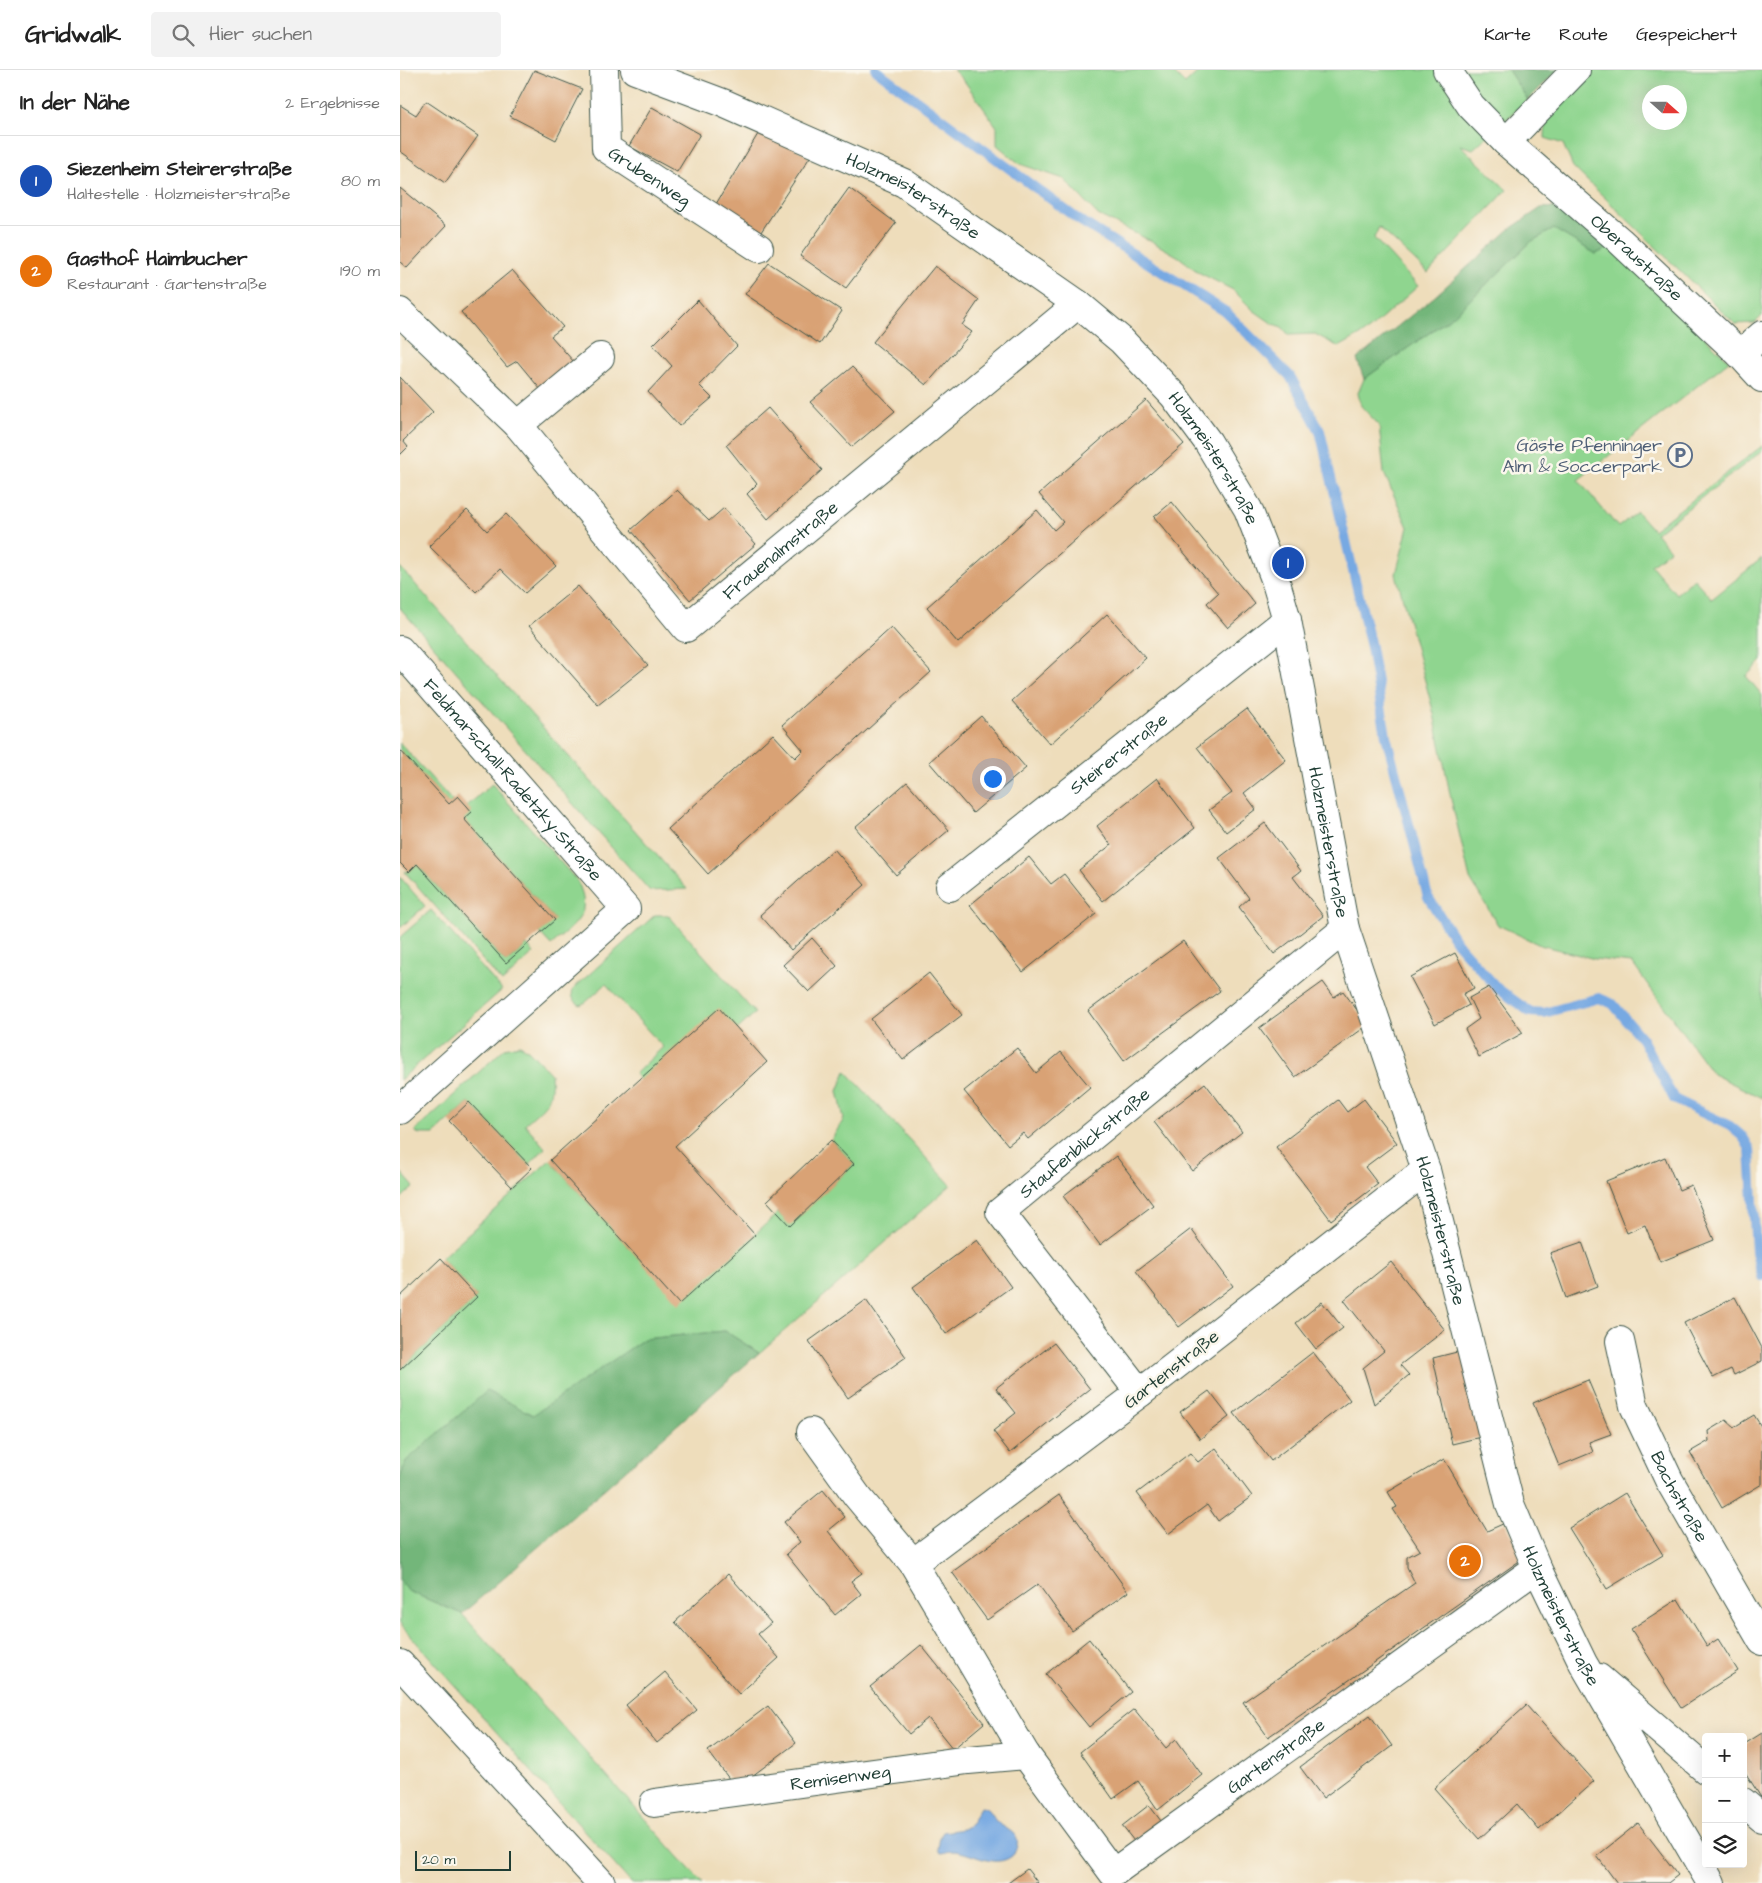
<!DOCTYPE html>
<html lang="de">
<meta charset="utf-8">
<style>
:root{--surface:#fff;--page:#f2f2f2;--text:#222;--muted:#767676;--line:#e0e0e0;--accent:#0f766e}
body{margin:0;font-family:"Architects Daughter",sans-serif;background:var(--page);color:var(--text)}
.controls{position:absolute;right:15px;bottom:15px;display:grid;overflow:hidden;border-radius:5px;box-shadow:0 5px 20px #0002}
.controls button{width:45px;height:45px;display:grid;place-items:center;padding:0;border:0;border-bottom:1px solid var(--line);background:var(--surface);color:var(--text);font:25px sans-serif}
.compass{position:absolute;left:1242px;top:15px;width:45px;height:45px;border-radius:50%;background:var(--surface);box-shadow:0 5px 20px #0002;rotate:111deg}
.scale{position:absolute;left:15px;bottom:12px;width:96px;box-sizing:border-box;padding-left:5px;border:2px solid #1f3d34;border-top:0;font-size:14px;line-height:18px;white-space:nowrap;color:#1f3d34;-webkit-text-stroke:4px #fbf7ec;paint-order:stroke}
.you{position:absolute;left:592px;top:708px;width:18px;height:18px;margin:-12px;border:4px solid #fff;border-radius:50%;background:#1a73e8;box-shadow:0 0 0 8px #1a73e833}
.badge{display:grid;place-items:center;width:32px;height:32px;border-radius:50%;background:var(--accent);color:#fff;font-size:16px;font-weight:700}
.pin{position:absolute;translate:-50% -50%;border:2px solid #fff;box-shadow:0 1px 5px #0006}
.list{margin:0;padding:0;list-style:none}
h2{display:flex;justify-content:space-between;align-items:center;height:65px;margin:0;padding:0 20px;font-size:21px}
h2 small{font-size:16px;font-weight:400;color:var(--muted)}
.list li{display:grid;grid-template-columns:32px 1fr auto;gap:15px;align-items:center;box-sizing:border-box;height:90px;padding:0 20px;border-top:1px solid var(--line)}
.list b{display:block;font-size:19px;white-space:nowrap}
.list p{margin:0;font-size:16px;white-space:nowrap;color:var(--muted)}
.list em{font-size:16px;font-style:normal;color:var(--muted)}
.icon{flex:none;width:28px;height:28px;fill:none;stroke:currentColor;stroke-width:2;stroke-linecap:round;stroke-linejoin:round}
.map{position:relative;flex:none;width:1362px;height:1813px;overflow:hidden}
header{display:flex;align-items:center;gap:30px;box-sizing:border-box;height:70px;padding:0 25px;background:var(--surface);border-bottom:1px solid var(--line)}
header strong{font-size:24px}
nav{display:flex;gap:28px;margin-inline-start:auto;font-size:18px}
.search{width:350px;height:45px;background:var(--page);display:flex;align-items:center;gap:12px;box-sizing:border-box;padding:0 18px;border-radius:5px;color:var(--muted);font-size:19px}
main{display:flex}
aside{flex:1;background:var(--surface)}
.map>svg:first-child{display:block}
.green{fill:#8fd58f;stroke:#578962;fill-rule:evenodd}
.forest{fill:#73b67a;stroke:#497a57}
.water{fill:#77a9e2;stroke:#4b738b}
.lines{fill:none;stroke-linecap:round;stroke-linejoin:round}
.stream{stroke:#77a9e2;stroke-width:10}
.building{fill:#d9a275}
.minor-casing{stroke:#3e5548;stroke-width:30}
.minor{stroke:#fff;stroke-width:28}
.labels{text-anchor:middle;stroke-width:5;stroke-linejoin:round;paint-order:stroke}
.street-label{font-size:18px;fill:#1f3d34;stroke:#fbf7ec}
.service-label{font-size:18px;fill:#4e5e75;stroke:#fbf7ec;text-anchor:end}
</style>
<header>
<strong>Gridwalk</strong>
<div class="search"><svg class="icon" aria-label="search" viewBox="0 0 24 24"><circle cx="10" cy="10" r="6"/><path d="M15 15l6 6"/></svg>Hier suchen</div>
<nav><a>Karte</a><a>Route</a><a>Gespeichert</a></nav>
</header>
<main>
<aside>
<h2>In der Nähe<small>2 Ergebnisse</small></h2>
<ul class="list">
<li><span class="badge" style="background:#1a4fb4">1</span><div><b>Siezenheim Steirerstraße</b><p>Haltestelle · Holzmeisterstraße</p></div><em>80 m</em></li>
<li><span class="badge" style="background:#e8710a">2</span><div><b>Gasthof Haimbucher</b><p>Restaurant · Gartenstraße</p></div><em>190 m</em></li>
</ul>
</aside>
<div class="map">
<svg width="1362" height="1813" viewBox="0 0 1362 1813">
<rect width="100%" height="100%" fill="#fbf7ec"/>
<filter id="ink" filterUnits="userSpaceOnUse"><feTurbulence type="fractalNoise" baseFrequency=".02" numOctaves="2"/><feDisplacementMap in="SourceGraphic" scale="10" xChannelSelector="R" yChannelSelector="G"/><feConvolveMatrix kernelMatrix="1 2 1 2 8 2 1 2 1" color-interpolation-filters="sRGB"/></filter>
<filter id="wash" filterUnits="userSpaceOnUse"><feTurbulence type="fractalNoise" baseFrequency=".0096" numOctaves="4" result="noise"/><feDisplacementMap in="SourceGraphic" scale="20" xChannelSelector="R" yChannelSelector="G"/><feGaussianBlur stdDeviation="1.12" result="paint"/><feColorMatrix in="noise" values="0 0 0 0 0 0 0 0 0 0 0 0 0 0 0 0 0 1.4 0 .05"/><feComposite in="paint" operator="in"/></filter>
<g filter="url(#wash)">
<rect width="100%" height="100%" fill="#edb"/>
<path class="green" d="M553,0H771L785,14L800,0H1108L1128,30L1073,79L1060,75L1107,120L1028,203L979,157L974,168L1018,216L969,260L939,277L915,264L889,265L882,257L873,254L853,240L833,220L798,202L779,187L751,171L698,145L664,109L620,94L597,75V57L565,12Z
M1189,0H1362V246L1355,253L1335,254L1173,97L1163,74L1145,68L1146,46ZM1250,22H1280V52H1250Z
M1154,159L1196,184L1212,176L1329,291L1178,410L1218,457L1237,442L1253,460L1362,376V381L1256,463L1270,480L1251,495L1276,524L1294,509L1312,529L1362,488V591L1346,606L1362,625V1028L1313,1004L1232,893L1195,889L1140,875L1098,855L1070,809L1051,729L1034,644L996,504L1008,457L984,403L979,355L961,336L958,323L964,309L1053,246L1132,171Z
M0,497L287,819L250,821L0,538Z
M0,673L52,731L49,734L0,680Z
M92,714L178,812C193,846 175,854 151,875L140,863L154,849L64,749L67,736Z
M17,794L106,893L127,875L134,883L102,912L5,802L7,801L9,802Z
M0,807L25,836L0,858Z
M31,840L102,920L0,1010V867Z
M255,845H268L355,943L338,959L240,1010L235,1004L263,977L206,914L186,932L180,935C173,930 171,927 173,919Z
M120,975L128,980L151,1004C153,1034 145,1035 125,1054L145,1078L129,1095L69,1032L34,1064H18L15,1061L105,978Z
M446,1001L551,1115L359,1283L325,1261L244,1269L133,1346L6,1391L0,1409V1300L77,1227L41,1188L150,1090L279,1233L378,1143L390,1155L454,1094L431,1070L444,1049L438,1021Z
M0,1101L14,1117L0,1129Z
M0,1510L8,1521L62,1544L302,1813H231L0,1554Z"/>
<path class="forest" d="M1108,0H1158L1128,30Z
M1162,137L1212,176L1196,184L1154,159L1132,171L1053,246L964,309L957,289L1034,227L1110,159L1141,138Z
M325,1261L359,1283L62,1544L8,1521L0,1510V1409L6,1391L87,1321L133,1345L244,1269Z"/>
<path class="water" d="M580,1737C590,1737 590,1745 596,1751C604,1759 620,1762 617,1776C616,1779 615,1783 612,1786C594,1800 570,1781 552,1781C548,1781 544,1783 540,1783L538,1779L540,1767L543,1762L563,1759L570,1755Z"/>
<g class="lines">
<path class="stream" d="M476,0L679,150L826,242L890,306L920,361L971,577L986,666L1028,827L1057,873L1097,918L1130,942L1144,943L1199,928L1213,934L1242,969L1274,1029L1330,1056L1343,1067L1350,1079L1356,1182L1362,1206"/>
</g>
<g id="blocks">
<path class="building" d="M134,0L182,19L156,70L110,46Z
M26,31L78,66L45,113L0,81V35L16,45Z
M252,37L300,64L277,102L229,76Z
M361,59L410,87L361,162L316,134Z
M0,118L46,156L7,198L0,192Z
M449,118L496,153L446,218L400,186Z
M369,193L442,241L420,274L345,224Z
M535,196L579,230L562,255L572,262L526,315L473,272Z
M112,200L163,257L151,266L174,292L141,320L117,291L107,297L61,242Z
M298,230L337,276L299,315L312,328L279,356L248,322L272,296L253,275Z
M452,297L495,341L452,377L410,332Z
M0,307L33,342L3,371L8,377L0,385Z
M746,330L784,374L558,573L527,537L637,440L654,460L663,452L639,424Z
M368,338L422,400L368,449L347,424L357,414L326,375Z
M277,420L309,451L324,438L356,474L290,530L231,460Z
M772,432L855,534L828,558L807,533L818,523L754,447Z
M67,440L87,461L106,444L156,496L125,523L100,499L76,522L29,476Z
M178,516L248,595L198,635L129,556Z
M707,544L746,588L650,674L612,631Z
M491,557L531,602L308,804L268,759L373,664L395,688L403,680L382,655Z
M847,639L886,690L844,723L856,739L826,762L809,740L832,723L797,677Z
M581,646L626,698L573,743L529,692Z
M0,680L49,734L58,726L67,736L72,742L64,749L155,850L106,893L17,794L9,802L0,793Z
M757,708L795,758L703,831L679,800L711,775L697,756Z
M507,712L549,760L496,805L455,757Z
M865,753L901,801L893,807L923,846L874,884L839,837L849,828L819,788Z
M434,779L465,815L391,880L360,845Z
M629,787L651,814L664,804L696,844L623,902L570,835Z
M412,868L437,896L409,922L383,895Z
M783,871L820,921L724,991L688,941Z
M1055,883L1074,918L1063,924L1069,935L1035,954L1010,907Z
M529,903L562,945L503,990L471,949Z
M923,912L934,927L943,921L968,955L895,1007L859,958Z
M1089,917L1123,963L1079,987L1065,959L1079,949L1069,928Z
M319,938L367,992L275,1076L355,1165L279,1234L150,1090Z
M617,978L636,1003L661,982L690,1017L628,1069L623,1063L608,1075L564,1021Z
M805,1013L842,1062L792,1101L754,1052Z
M964,1029L997,1073L965,1097L978,1114L931,1150L876,1077L938,1030L947,1042Z
M69,1032L132,1098L112,1117L49,1051Z
M431,1070L454,1094L390,1156L367,1131Z
M716,1086L753,1135L700,1175L663,1126Z
M1265,1087L1279,1120L1291,1115L1314,1170L1260,1192L1245,1155L1227,1163L1206,1111Z
M791,1159L833,1216L779,1257L736,1201Z
M577,1170L611,1217L546,1264L513,1217Z
M1182,1172L1198,1216L1166,1228L1150,1183Z
M41,1188L77,1227L0,1300V1227Z
M991,1192L1045,1260L1000,1295L1009,1305L974,1334L963,1298L984,1281L944,1230Z
M1335,1227L1362,1278V1291L1334,1305L1331,1299L1313,1308L1284,1253Z
M466,1230L506,1287L448,1328L409,1271Z
M922,1232L943,1258L916,1279L896,1253Z
M654,1273L690,1319L610,1383L593,1361L616,1343L596,1318Z
M1065,1280L1085,1366L1052,1374L1033,1288Z
M913,1282L950,1330L871,1391L834,1343Z
M1188,1310L1211,1364L1189,1372L1193,1382L1159,1396L1133,1333Z
M809,1321L829,1347L800,1369L780,1342Z
M1354,1345L1362,1358V1414L1322,1438L1290,1382L1309,1371L1308,1361L1326,1350L1334,1357Z
M816,1378L852,1426L818,1451L807,1435L768,1464L737,1423L790,1383L798,1392Z
M1044,1389L1087,1461L1105,1453L1125,1487L868,1667L843,1632L1015,1513L1007,1497V1487L1020,1480L993,1439L997,1437L988,1422Z
M423,1420L445,1447L428,1461L462,1503L451,1511L461,1524L435,1545L386,1484L400,1472L384,1452Z
M1225,1423L1263,1485L1207,1519L1169,1458Z
M659,1425L728,1522L672,1561L638,1514L587,1550L552,1502Z
M328,1504L371,1553L358,1564L379,1588L339,1624L275,1552Z
M1278,1529L1307,1576L1318,1569L1338,1601L1281,1638L1231,1559Z
M689,1569L731,1622L689,1657L646,1604Z
M521,1575L584,1653L553,1679L528,1648L509,1664L470,1617Z
M265,1602L297,1640L257,1673L226,1635Z
M1126,1635L1194,1711L1139,1760L1117,1734L1079,1769L1034,1718Z
M368,1636L396,1673L336,1718L308,1681Z
M734,1639L766,1678L776,1669L802,1705L758,1740L738,1711L713,1729L680,1682Z
M970,1645L992,1676L923,1728L900,1697Z
M1362,1663V1729L1343,1699V1675Z
M749,1735L761,1751L734,1771L722,1756Z
M1238,1753L1278,1805L1268,1813H1217L1197,1786Z
M627,1799L638,1813H608Z"/>
</g>
</g>
<g filter="url(#ink)">
<use href="#blocks" fill-opacity="0" stroke="#3e5548" stroke-width="1"/>
<g class="lines">
<defs>
<g id="minor">
<path id="s1" d="M204,0L206,78L359,178"/>
<path id="s2" d="M235,0L323,33L504,113L678,234L721,270L774,326L808,372L848,439L875,509L887,550L945,859L1026,1100L1110,1434L1137,1498L1183,1593L1311,1813"/>
<path id="s3" d="M1047,0L1071,36L1106,72L1220,171L1340,284L1362,308"/>
<path d="M1106,72L1176,0"/>
<path id="s4" d="M0,242L118,355L286,558L678,234"/>
<path d="M1340,284L1362,265"/>
<path d="M118,355L200,287"/>
<path id="s5" d="M0,580L226,839L0,1040"/>
<path id="s6" d="M550,817L887,550"/>
<path id="s7" d="M1026,1100L740,1323L513,1493L626,1685L713,1803L1137,1498"/>
<path id="s8" d="M1220,1271L1234,1336L1269,1410L1362,1571"/>
<path id="s9" d="M740,1323L600,1142L945,859"/>
<path d="M411,1362L457,1426L513,1493"/>
<path d="M0,1594L201,1813"/>
<path d="M1199,1608L1306,1700"/>
<path d="M1343,1732L1362,1748"/>
<path id="s10" d="M254,1733L568,1690L626,1685"/>
</g>
</defs>
<use href="#minor" class="minor-casing"/>
<use href="#minor" class="minor"/>
</g>
</g>
<defs>
<symbol id="parking-ring" viewBox="-11 -11 22 22"><circle r="9.5" fill="#fbf7ec" stroke="#5c6f8a" stroke-width="1.5"/><path d="M-3.5-5.5H1a3.5 3.5 0 0 1 0 7H-1V5.5H-3.5ZM-1-3.4V-.6H.8a1.4 1.4 0 0 0 0-2.8Z" fill="#5c6f8a"/></symbol>
</defs>
<g fill-rule="evenodd">
<use href="#parking-ring" x="1266" y="371" width="28" height="28"/>
</g>
<g class="labels">
<g class="street-label">
<text dy="6" stroke="none"><textPath href="#s1" startOffset="130">Grubenweg</textPath></text>
<text dy="6" stroke="none"><textPath href="#s2" startOffset="306">Holzmeisterstraße</textPath></text>
<text dy="6" stroke="none"><textPath href="#s3" startOffset="268">Oberaustraße</textPath></text>
<text dy="6" stroke="none"><textPath href="#s2" startOffset="711">Holzmeisterstraße</textPath></text>
<text dy="6" stroke="none"><textPath href="#s4" startOffset="549">Frauenalmstraße</textPath></text>
<text dy="6" stroke="none"><textPath href="#s6" startOffset="215">Steirerstraße</textPath></text>
<text dy="6" stroke="none"><textPath href="#s5" startOffset="172">Feldmarschall-Radetzky-Straße</textPath></text>
<text dy="6" stroke="none"><textPath href="#s2" startOffset="1116">Holzmeisterstraße</textPath></text>
<text dy="6" stroke="none"><textPath href="#s9" startOffset="338">Staufenblickstraße</textPath></text>
<text dy="6" stroke="none"><textPath href="#s2" startOffset="1521">Holzmeisterstraße</textPath></text>
<text transform="translate(771 1299) rotate(-38)" y="6">Gartenstraße</text>
<text dy="6" stroke="none"><textPath href="#s8" startOffset="168">Bachstraße</textPath></text>
<text dy="6" stroke="none"><textPath href="#s2" startOffset="1926">Holzmeisterstraße</textPath></text>
<text dy="6" stroke="none"><textPath href="#s7" startOffset="1216">Gartenstraße</textPath></text>
<text dy="6" stroke="none"><textPath href="#s10" startOffset="188">Remisenweg</textPath></text>
</g>
<g class="service-label">
<text x="1262" y="381">Gäste Pfenninger<tspan x="1262" dy="21">Alm &amp; Soccerpark</tspan></text>
</g>
</g>
</svg>
<div class="controls">
<button>+</button>
<button>−</button>
<button><svg class="icon" aria-label="layers" viewBox="0 0 24 24"><path d="M12 4l9 5-9 5-9-5zM3 14l9 5 9-5"/></svg></button>
</div>
<svg class="compass" viewBox="-18 -18 36 36"><path d="M0-13l5 13h-10z" fill="#e53935"/><path d="M0 13l5-13h-10z" fill="#767676"/></svg>
<div class="scale">20 m</div>
<div class="you"></div>
<div class="pin badge" style="left:888px;top:493px;background:#1a4fb4">1</div>
<div class="pin badge" style="left:1065px;top:1491px;background:#e8710a">2</div>
</div>
</main>
